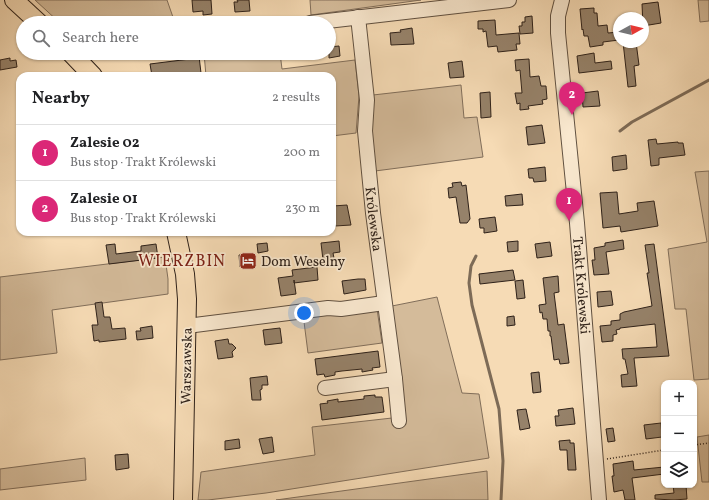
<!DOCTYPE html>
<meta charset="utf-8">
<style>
:root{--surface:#fff;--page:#f6f6f6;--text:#202124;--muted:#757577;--line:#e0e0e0;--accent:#db2777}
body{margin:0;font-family:Vollkorn,serif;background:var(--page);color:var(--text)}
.controls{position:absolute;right:12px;bottom:12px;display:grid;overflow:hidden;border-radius:8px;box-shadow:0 1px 3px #0004}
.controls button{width:36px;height:36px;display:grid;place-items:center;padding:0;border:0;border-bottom:1px solid var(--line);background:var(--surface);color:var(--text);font:20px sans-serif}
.compass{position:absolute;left:613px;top:12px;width:36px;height:36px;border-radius:50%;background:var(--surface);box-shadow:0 1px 3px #0004;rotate:82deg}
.you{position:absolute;left:304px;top:313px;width:14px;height:14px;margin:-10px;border:3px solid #fff;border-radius:50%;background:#1a73e8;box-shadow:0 0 0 6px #1a73e833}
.badge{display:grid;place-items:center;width:26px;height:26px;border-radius:50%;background:var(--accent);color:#fff;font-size:13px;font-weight:700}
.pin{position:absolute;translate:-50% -33px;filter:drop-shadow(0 1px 2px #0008)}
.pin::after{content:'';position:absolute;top:21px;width:14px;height:12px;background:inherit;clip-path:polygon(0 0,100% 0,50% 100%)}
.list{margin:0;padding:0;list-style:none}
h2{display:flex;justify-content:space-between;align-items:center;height:52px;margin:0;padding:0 16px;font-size:17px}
h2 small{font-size:13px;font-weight:400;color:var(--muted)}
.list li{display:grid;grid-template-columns:26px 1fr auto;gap:12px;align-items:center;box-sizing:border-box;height:56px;padding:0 16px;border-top:1px solid var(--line)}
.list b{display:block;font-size:15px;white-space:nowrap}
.list p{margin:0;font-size:13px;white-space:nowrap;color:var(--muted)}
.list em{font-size:13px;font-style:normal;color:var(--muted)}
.icon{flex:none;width:22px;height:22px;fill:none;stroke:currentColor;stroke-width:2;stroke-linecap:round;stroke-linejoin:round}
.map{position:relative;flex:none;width:709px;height:500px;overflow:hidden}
.search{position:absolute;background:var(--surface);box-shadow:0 1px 3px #0004;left:16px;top:16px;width:320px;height:44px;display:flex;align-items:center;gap:10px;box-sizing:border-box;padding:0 14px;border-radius:22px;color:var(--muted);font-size:15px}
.panel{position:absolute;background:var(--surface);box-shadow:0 1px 3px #0004;left:16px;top:72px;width:320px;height:164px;border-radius:12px}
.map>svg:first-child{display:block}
.green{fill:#d4bb9a;stroke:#816e5a}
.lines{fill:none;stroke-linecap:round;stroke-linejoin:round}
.stream{stroke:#7d6b57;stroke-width:3}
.building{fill:#96826a;stroke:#2e2119}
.minor-casing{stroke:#605040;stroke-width:16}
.major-casing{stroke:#2e2119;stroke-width:20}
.path{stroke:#2e2119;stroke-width:1.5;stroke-dasharray:1 2;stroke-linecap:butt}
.minor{stroke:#f9e8cf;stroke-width:14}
.major{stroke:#f6dbb5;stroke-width:18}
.labels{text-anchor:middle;stroke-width:3.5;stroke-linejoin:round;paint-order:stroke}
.street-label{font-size:14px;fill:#2e2119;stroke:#f9e8cf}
.poi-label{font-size:14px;fill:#2e2119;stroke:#f9e8cf;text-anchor:start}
.quarter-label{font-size:16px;letter-spacing:1px;fill:#7a1f14;stroke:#f9e8cf}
</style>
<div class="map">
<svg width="709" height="500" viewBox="0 0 709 500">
<rect width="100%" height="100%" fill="#f6dbb5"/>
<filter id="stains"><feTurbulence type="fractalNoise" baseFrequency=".005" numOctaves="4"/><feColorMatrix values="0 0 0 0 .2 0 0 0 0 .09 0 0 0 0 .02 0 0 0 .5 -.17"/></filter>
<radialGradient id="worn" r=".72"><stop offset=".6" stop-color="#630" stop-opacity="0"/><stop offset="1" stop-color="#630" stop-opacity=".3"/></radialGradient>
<path class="green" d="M35,0H167L175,23H60Z
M310,0H421L311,15Z
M698,0H709V21L700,22Z
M204,53H280L282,69L355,60L359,96L356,133L332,136V76H206Z
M461,85L464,118L477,117L483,157L375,171L370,130L373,95Z
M709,171V379L694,380L686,309H675L668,249L707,242L695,172Z
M165,257L168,279V294L52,310L57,353L0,360V277Z
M437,297L462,393L479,394L489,458L266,493L208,500H198L201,472L315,455L312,427L392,418L401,425L392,306Z
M377,309L382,343L308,353L303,314Z
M709,435V482H702L697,437Z
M85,458L86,480L0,490V469Z
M487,471L488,500H276Z"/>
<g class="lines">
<path class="stream" d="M620,131L632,122L709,80
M559,202L569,190
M476,256L471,266L469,283L472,305L499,409L503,461L501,500"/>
</g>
<path class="building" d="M192,0H211L212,14L203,15V11L193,12Z
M237,0H249L250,11L235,12L234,2H238Z
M658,2L661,23L643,26L642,4Z
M594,8V13H597L598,26L607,25L608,33L619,32V40L603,42V45L590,47L588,36H584L583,29L582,30L580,9Z
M532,16L533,33L520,34L519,26H522V22H525V17Z
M495,20L496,35L519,33L520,44H516L517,50L498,52L497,46L488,47L486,31L483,32V29H478V21Z
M412,28L414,44L391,45L390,33L401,32L400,30Z
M623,42H636L639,65L634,66L636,86L628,87Z
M339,46L340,56L329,58V47Z
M594,53L595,63L611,61L612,69L579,73L577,56Z
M199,56L201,73L177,76H152L150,64L190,59L189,57Z
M10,58V61L16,60L17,67L0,70V60Z
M529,59L530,77L539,76L541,86H546L547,99L542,100L543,104L528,106L529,109L520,110V103L517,104L515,93H522L520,70L516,71L515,60Z
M462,61L464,77L450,78L448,63Z
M598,91L600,106L583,107L582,93Z
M490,92L491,117L481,118L480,93Z
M542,125L545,143L528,145L526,127Z
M656,139L657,144L678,142V143H683L685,155L659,158V165L651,166L648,140Z
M626,155L627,169L613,171L612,157Z
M545,167L546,181L534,182L533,178H529L528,169Z
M461,182L462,186L466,185L470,219L467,223H460L456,197L449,198L448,188L453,187L452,183Z
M617,192L619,214L638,211L637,203L654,201L658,226L621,232L620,226L603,228L600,193Z
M522,194L523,205L506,206L505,196Z
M347,205L351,225L335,226L333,206Z
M495,217L497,231L484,233V228H480L479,219Z
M623,240L624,249L606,252L609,274L594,275L592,260H595L594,248L605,246V243Z
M339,241L340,252L333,253L334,258L323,260L321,243Z
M518,241V251L508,252L507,242Z
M550,242L552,256L537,258L535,244Z
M267,243L268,251L258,253L257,244Z
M115,244L116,254L141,251V246L156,244L158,258L109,264L106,245Z
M654,244L669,356L634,358L637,386L622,387L621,375L628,374L625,359H623L622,349L657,347L655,324L620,328V329L616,330L617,334L613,335V341L602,342L600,326L611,325V321L620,320V314L624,312L652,306L647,273H649L645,245Z
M253,254L254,266L240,267L239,255Z
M317,267L318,280L294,283V280L296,294L281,296L278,278L293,276L292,270Z
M513,270L515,280L480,284L479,274Z
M558,276L559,292L554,293L558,325L564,324L569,363L560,364L559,359L554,360L551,336H550V331H548L547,319H543L542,312L540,313L539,305L546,304L543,278Z
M358,279H365L366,290L344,294L342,281Z
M523,280L525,298L517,299L515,281Z
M611,291L613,305L598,307L597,292Z
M102,302L104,317H110L112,329L125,328L126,339L99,342V340L94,341L92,325H98L95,303Z
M514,316L515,325L507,326V317Z
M152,326L153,338L137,340L136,331H141L140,328Z
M280,328L282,343L265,345L263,330Z
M228,339L229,344H232L236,348L232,352L233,357L218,359L215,341Z
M378,351L380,367L372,368L373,370L362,372V369L342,371L335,372V375L325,377L324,374L317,375L315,359Z
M539,372L541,392L533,393L531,373Z
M267,376L268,385H262V389L260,390L261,400H252L250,378Z
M375,395V397H382L384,412L322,420L320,404L328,403L327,401L338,399V402L364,399V396Z
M573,408L575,424L556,426L555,416H559L558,410Z
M526,409L530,428L520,430L517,410Z
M661,423L662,437L646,439L644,425Z
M613,428L615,441L608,442L606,429Z
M272,437L274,452L263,454L259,439Z
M239,439L240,448L225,450V441Z
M570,440V443H574L576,470H568L567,450H560L559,441Z
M128,454L129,468L116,470L115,455Z
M633,461L634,470L664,467V474L632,478L635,500H625L623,490L614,492L612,476H614L613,464Z
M673,485H686L687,499L674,500L655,499V495L674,493Z"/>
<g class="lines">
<defs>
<g id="minor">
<path id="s1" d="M562,0L558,16V33L577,223L599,500"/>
<path id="s2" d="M358,17L367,100L365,131L373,213L395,379L399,421"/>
<path d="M310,23L509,0"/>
<path d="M187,326L328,308L341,309L384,303"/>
<path d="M325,388L395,379"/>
</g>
<path id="major" d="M14,0L39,23
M71,53L93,76
M176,232L185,274L187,299L183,500"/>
</defs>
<use href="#minor" class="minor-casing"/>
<use href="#major" class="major-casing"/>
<path class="path" d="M694,445L709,443
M607,459L664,450"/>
<use href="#minor" class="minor"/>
<use href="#major" class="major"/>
</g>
<defs>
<symbol id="hotel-square" viewBox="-11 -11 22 22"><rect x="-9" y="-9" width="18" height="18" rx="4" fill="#8f2418" stroke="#f9e8cf"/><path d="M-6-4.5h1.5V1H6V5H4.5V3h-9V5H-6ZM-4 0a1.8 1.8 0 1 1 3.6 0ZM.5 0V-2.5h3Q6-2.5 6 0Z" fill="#fff"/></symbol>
</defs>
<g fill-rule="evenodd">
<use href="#hotel-square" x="238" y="251" width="20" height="20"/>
</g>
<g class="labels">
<g class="street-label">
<text dy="5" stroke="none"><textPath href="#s2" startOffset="203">Królewska</textPath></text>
<text dy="5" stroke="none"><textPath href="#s1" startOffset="287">Trakt Królewski</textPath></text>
<text transform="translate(186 366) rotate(-89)" y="5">Warszawska</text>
</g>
<g class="poi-label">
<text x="261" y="266">Dom Weselny</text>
</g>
<g class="quarter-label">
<text x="182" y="266">WIERZBIN</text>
</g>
</g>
<rect width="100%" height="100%" filter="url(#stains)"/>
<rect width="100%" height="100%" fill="url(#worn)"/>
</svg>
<div class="controls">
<button>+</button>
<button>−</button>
<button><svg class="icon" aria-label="layers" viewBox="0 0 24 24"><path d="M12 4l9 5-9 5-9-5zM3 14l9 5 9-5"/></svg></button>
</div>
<svg class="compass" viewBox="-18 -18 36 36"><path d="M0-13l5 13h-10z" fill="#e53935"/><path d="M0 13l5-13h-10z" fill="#757577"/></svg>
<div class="you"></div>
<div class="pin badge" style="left:569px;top:221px">1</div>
<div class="pin badge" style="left:572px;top:115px">2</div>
<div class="search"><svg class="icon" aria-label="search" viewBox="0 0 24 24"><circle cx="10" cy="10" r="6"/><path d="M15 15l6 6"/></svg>Search here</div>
<section class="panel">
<h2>Nearby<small>2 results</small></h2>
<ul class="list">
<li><span class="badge">1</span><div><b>Zalesie 02</b><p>Bus stop · Trakt Królewski</p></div><em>200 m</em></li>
<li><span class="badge">2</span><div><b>Zalesie 01</b><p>Bus stop · Trakt Królewski</p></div><em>230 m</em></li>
</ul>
</section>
</div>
